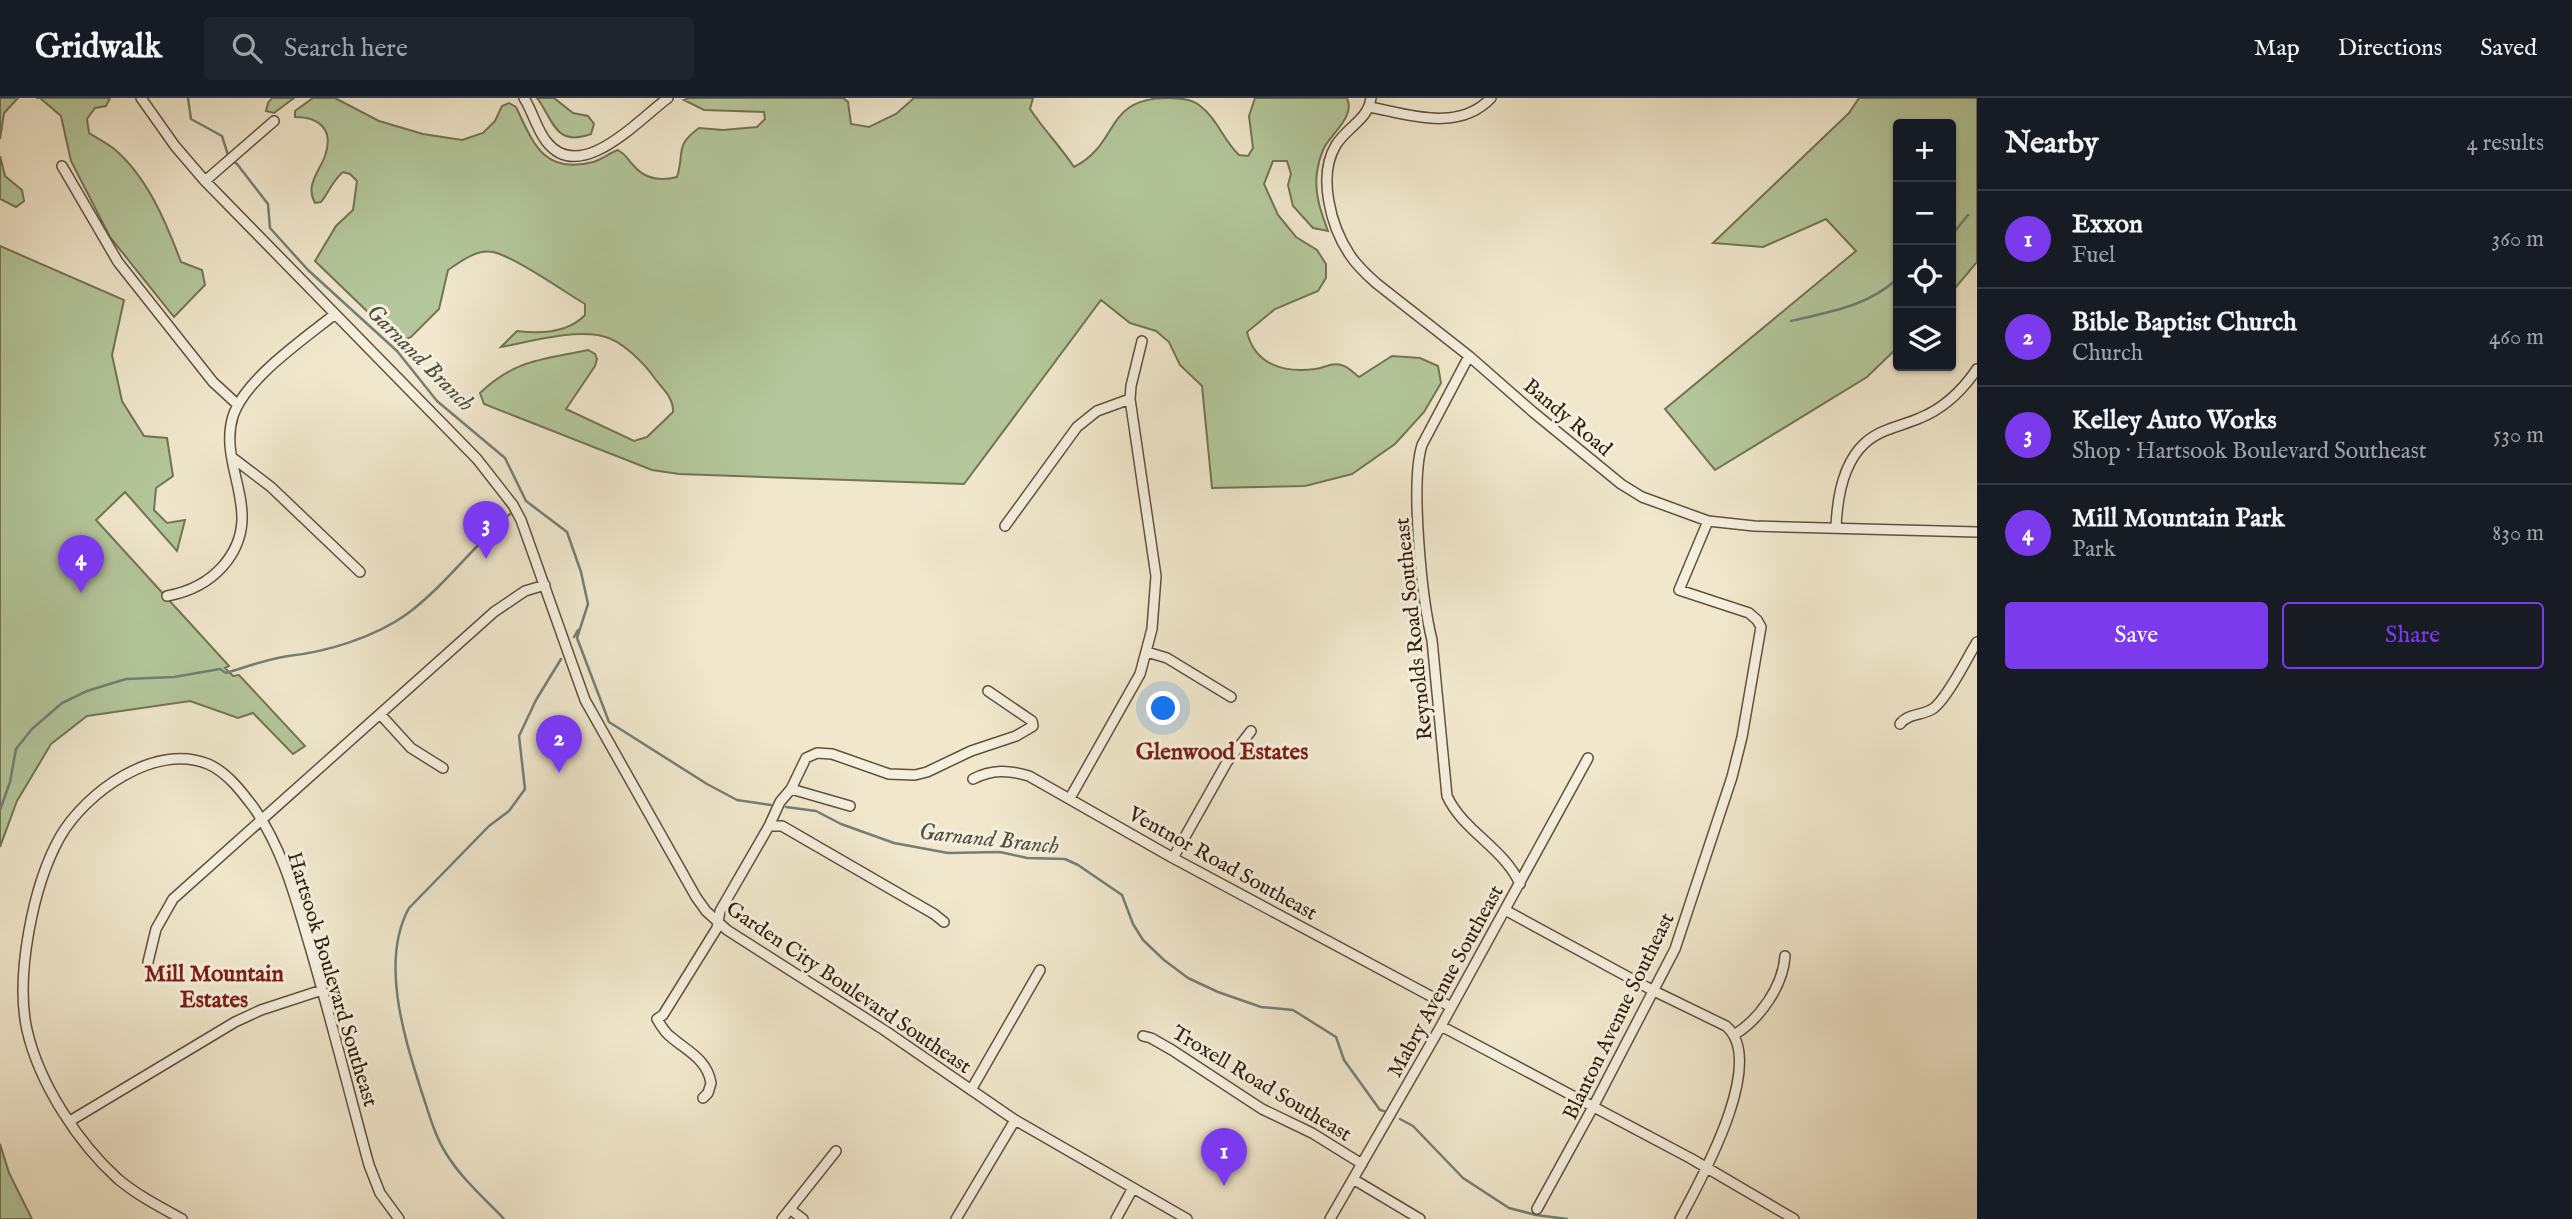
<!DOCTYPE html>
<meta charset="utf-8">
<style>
:root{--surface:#171b24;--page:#20242c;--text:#f1f3f6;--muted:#9ea1a6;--line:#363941;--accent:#7c3aed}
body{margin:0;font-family:"IM FELL English",serif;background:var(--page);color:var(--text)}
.controls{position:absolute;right:21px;top:21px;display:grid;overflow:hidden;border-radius:7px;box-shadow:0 2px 5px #0004}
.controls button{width:63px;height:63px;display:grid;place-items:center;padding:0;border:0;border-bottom:2px solid var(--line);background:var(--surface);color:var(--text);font:35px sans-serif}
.you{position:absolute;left:1164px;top:611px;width:24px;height:24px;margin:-18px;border:5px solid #fff;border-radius:50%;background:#1a73e8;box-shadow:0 0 0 10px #1a73e833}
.badge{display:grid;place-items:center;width:46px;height:46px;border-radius:50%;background:var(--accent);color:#fff;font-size:23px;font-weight:700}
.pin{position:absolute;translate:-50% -58px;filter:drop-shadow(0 2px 4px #0008)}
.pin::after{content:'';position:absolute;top:37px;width:24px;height:21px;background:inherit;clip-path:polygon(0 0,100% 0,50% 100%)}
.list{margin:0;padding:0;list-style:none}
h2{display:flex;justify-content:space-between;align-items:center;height:91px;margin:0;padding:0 28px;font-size:30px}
h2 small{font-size:23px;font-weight:400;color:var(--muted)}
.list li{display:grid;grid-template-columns:46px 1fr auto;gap:21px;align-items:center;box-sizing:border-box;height:98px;padding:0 28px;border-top:2px solid var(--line)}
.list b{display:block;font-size:26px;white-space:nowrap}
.list p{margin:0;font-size:23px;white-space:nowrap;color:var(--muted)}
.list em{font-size:23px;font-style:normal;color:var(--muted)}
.actions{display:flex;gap:14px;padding:21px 28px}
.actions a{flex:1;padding:16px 0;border:2px solid var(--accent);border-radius:7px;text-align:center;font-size:24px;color:var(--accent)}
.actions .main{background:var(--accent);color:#fff}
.icon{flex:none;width:38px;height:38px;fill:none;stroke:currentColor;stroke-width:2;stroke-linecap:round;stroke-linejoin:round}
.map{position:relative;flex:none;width:1977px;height:1121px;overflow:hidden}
header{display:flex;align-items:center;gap:42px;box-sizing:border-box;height:98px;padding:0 35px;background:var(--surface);border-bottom:2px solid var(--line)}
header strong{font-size:33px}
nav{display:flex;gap:38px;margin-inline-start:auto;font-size:24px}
.search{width:490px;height:63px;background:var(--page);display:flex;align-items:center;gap:18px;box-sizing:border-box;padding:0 24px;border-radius:7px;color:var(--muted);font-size:26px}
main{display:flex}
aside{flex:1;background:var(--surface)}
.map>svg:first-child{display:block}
.green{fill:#b4c79c;stroke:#747454;stroke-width:2}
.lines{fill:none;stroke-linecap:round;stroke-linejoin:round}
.stream{stroke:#727f77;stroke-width:2.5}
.minor-casing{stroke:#62523c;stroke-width:12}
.minor{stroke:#f5efde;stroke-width:9}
.labels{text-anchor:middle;stroke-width:6;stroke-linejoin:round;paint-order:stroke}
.street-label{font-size:21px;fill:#33200c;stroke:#f5efde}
.water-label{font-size:23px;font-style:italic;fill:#524f41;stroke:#f5efde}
.neighbourhood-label{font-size:23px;font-weight:bold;fill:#7a1f14;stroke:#f5efde}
</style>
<header>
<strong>Gridwalk</strong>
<div class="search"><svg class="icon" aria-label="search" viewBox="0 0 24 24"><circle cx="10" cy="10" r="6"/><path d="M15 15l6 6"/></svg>Search here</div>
<nav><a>Map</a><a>Directions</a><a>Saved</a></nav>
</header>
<main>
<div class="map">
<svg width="1977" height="1121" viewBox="0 0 1977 1121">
<rect width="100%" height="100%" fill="#f0e7cc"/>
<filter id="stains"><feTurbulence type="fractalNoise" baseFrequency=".00286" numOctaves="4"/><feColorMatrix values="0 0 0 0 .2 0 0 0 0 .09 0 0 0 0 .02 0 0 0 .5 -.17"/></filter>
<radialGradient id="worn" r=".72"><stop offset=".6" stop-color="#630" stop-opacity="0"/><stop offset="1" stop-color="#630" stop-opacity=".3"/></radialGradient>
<path class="green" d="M0,0H18L4,15L0,41Z
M36,0H110L106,8L95,10L87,21L89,35C97,40 105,44 113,50C147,78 166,124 181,164L202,172L205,187L174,219L110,139L71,63L61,18L40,0Z
M272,0H294L274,15L266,13L268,5Z
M313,0H335L379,23L423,36L462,42L483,35L495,23L502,8L509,5L516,9C533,45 544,77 593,64C601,62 609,55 618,52C627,57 627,61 634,68C645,81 661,83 677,79C685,54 674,48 699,30L723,32L757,29L765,21L764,14L704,12L684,2L689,0H843L848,4L851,26L869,29L896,16L914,0H1033L1030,11C1044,32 1060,48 1074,69C1121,45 1103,0 1168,0C1177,0 1192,1 1199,7C1217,20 1223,42 1239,57L1248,58L1253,50L1249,18L1255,0H1347C1356,19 1330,36 1323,52C1320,59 1318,67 1317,74C1314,96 1321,114 1328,133L1313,130L1293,108L1288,87L1291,76L1287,63H1273L1264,86L1278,117L1296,139L1317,152L1326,166V180L1318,193L1275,211L1247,234C1255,267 1284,275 1315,271C1325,270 1331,264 1341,267C1348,268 1353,275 1359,279L1392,258L1420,260L1438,268L1441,285L1424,314L1395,346L1352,376L1305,388L1212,390L1202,288L1180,267L1169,244L1156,233L1130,225L1101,202L964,386L679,376L652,372L484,306L480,295C516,261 542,262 588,252L595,256L597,261L595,268L566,311L634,343L647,339L673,314C674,301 664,292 656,282C645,266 622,242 602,238C574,231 529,244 501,249L517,233C541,236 568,235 585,217V206C563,193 515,159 493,154C476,151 460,164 448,172L439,211L411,239L399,244L315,163L336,128L353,112L357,83L350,76L343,74C333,82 329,94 321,104L315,105C305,87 319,74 325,58C334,32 320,19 295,19V13Z
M537,0H554L573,15L588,18L594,26L591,36C555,49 554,23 537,0Z
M1859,0H1977V164L1951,195V26H1898V249L1867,279L1715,372L1665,311L1856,153L1826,121L1763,149L1713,145L1849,15Z
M0,58L5,78L22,92L24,103L16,109L0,101Z
M0,148L124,202L112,257L122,303L144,338L167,340L173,378L156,390L154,412L167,425L185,422L177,453L125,394L96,422L229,568L225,570L233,578L239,577L305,648L293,656L253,615L238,620L190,603L87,618L51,646L17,703L0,749Z
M0,1046L9,1075L32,1121H0Z"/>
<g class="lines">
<path class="stream" d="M188,0L191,21L222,38L229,60L237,66L268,106L270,130L308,172L397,253L437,303L505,360L526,403L567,434L581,474L588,506L577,540L609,624L707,686L737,702L771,707
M1951,138L1968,117
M1791,223C1829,214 1869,208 1898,180
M574,539L578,532
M786,709L816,713L841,726L894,745L948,755L1000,754L1027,760L1065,761L1078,767L1122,797L1133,826L1143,842L1164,862L1188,880L1218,894L1261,909L1293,912L1336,939L1344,962L1380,1012L1384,1013
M0,712L10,684L16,651L32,631L62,605L87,593L126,581L174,579L220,571L226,575C246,569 267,561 288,558C327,554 375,539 407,516C446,487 474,447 510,416
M1400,1021L1413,1028L1463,1080L1509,1110L1536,1117L1567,1121
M504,1121C485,1101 462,1081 447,1057C434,1037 429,1015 421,992C404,938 380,863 409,810L489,728L509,713L525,691L519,638L536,602L561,561"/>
<defs>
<path id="minor" d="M141,0L175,48L205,83L477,361L513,407L521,422L585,602L696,799L706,813L727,832L884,932L1015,1022L1187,1121
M524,0C533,14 536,30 546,43C580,88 639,21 668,0
M1371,0C1368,22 1347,29 1336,47C1317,78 1331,129 1350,157C1357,168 1366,176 1376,185L1469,258L1533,314L1621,386L1642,399L1708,423L1754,428L1977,434
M1370,9C1411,17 1459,34 1491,0
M62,68L118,164L213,284L238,307
M205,83L274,23
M1469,258L1422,347C1410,385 1422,502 1432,542L1447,698C1463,733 1504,750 1520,786
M233,360L271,389L360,474
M1005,428L1077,329L1097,313L1130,301
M1836,430C1837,401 1842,366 1865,345C1880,331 1902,328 1920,320C1945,310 1962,293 1977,271
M167,498C189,494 208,485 223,468C268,416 217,370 233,318C245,281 304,241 335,216
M1147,554L1167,560L1231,599
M380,616L411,650L443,670
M1900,626C1908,615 1923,618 1934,610C1948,599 1967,560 1977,544
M973,681C992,671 1009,672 1029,678L1173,760L1451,909
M791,691L850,708
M1070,700L1140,576L1152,531L1156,478L1130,301L1131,288L1142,243
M769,728H782L934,816L944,824
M1173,760L1227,664L1251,633
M1505,812L1652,892L1726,928C1768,964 1700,1083 1680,1121
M148,864L156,831L173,801L494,514L525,493L545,487
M1441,928L1690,1060L1794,1121
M1734,937C1760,921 1783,888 1785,858
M1143,938L1151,940L1172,952L1262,1011L1312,1035L1362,1066
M971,992L1040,872
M703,1000L708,995L711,985C707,961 687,953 671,939C665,935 661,928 657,921L663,917L717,830L720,813L769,728L780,704L791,691L806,660L817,655L832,656L889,676L915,677L927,674L971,653L1016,638L1033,628L1032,623L988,593
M70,1023L235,924L261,912L322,892
M1353,1081L1420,1121
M1537,1111L1593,1009L1675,851L1732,679L1742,639L1761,529L1757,522L1749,515L1679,492L1708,423
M791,1112L803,1121
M182,1121C160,1109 137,1097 118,1081C78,1045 39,985 27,932C15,878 33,787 60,739C85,695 155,644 208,666C227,674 242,694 254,710C283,751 296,802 310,849C331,921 349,994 369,1067L380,1095L399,1121
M782,1121L836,1053
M956,1121L1015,1022
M1116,1121L1133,1090
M1330,1121L1441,928L1588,660"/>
</defs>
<use href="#minor" class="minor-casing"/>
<use href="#minor" class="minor"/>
</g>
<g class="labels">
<g class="street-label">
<text transform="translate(1568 319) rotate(40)" y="7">Bandy Road</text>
<text transform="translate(1413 531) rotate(-96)" y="7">Reynolds Road Southeast</text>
<text transform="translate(1223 765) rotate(29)" y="7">Ventnor Road Southeast</text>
<text transform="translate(333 881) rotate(73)" y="7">Hartsook Boulevard Southeast</text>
<text transform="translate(1445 883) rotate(-61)" y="7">Mabry Avenue Southeast</text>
<text transform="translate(849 889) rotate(34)" y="7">Garden City Boulevard Southeast</text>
<text transform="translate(1618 918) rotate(-64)" y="7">Blanton Avenue Southeast</text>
<text transform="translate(1262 985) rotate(31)" y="7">Troxell Road Southeast</text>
</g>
<g class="water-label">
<text transform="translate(421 259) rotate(45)" y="8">Garnand Branch</text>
<text transform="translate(989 740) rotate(6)" y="8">Garnand Branch</text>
</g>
<g class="neighbourhood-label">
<text x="1222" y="661">Glenwood Estates</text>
<text x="214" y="883">Mill Mountain<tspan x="214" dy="26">Estates</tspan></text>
</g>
</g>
<rect width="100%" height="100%" filter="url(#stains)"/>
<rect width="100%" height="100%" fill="url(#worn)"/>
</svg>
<div class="controls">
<button>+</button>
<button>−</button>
<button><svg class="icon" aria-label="locate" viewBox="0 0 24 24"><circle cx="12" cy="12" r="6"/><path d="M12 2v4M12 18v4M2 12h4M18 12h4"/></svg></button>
<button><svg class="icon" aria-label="layers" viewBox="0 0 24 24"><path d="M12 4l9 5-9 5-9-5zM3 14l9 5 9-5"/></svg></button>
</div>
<div class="you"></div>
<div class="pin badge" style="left:1224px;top:1088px">1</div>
<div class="pin badge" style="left:559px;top:675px">2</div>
<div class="pin badge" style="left:486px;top:461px">3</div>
<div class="pin badge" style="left:81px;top:495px">4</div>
</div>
<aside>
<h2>Nearby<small>4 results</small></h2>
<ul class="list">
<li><span class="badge">1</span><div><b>Exxon</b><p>Fuel</p></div><em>360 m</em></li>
<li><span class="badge">2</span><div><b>Bible Baptist Church</b><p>Church</p></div><em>460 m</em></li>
<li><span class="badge">3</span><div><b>Kelley Auto Works</b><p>Shop · Hartsook Boulevard Southeast</p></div><em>530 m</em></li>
<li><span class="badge">4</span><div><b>Mill Mountain Park</b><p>Park</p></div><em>830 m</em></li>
</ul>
<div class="actions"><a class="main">Save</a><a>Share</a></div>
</aside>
</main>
